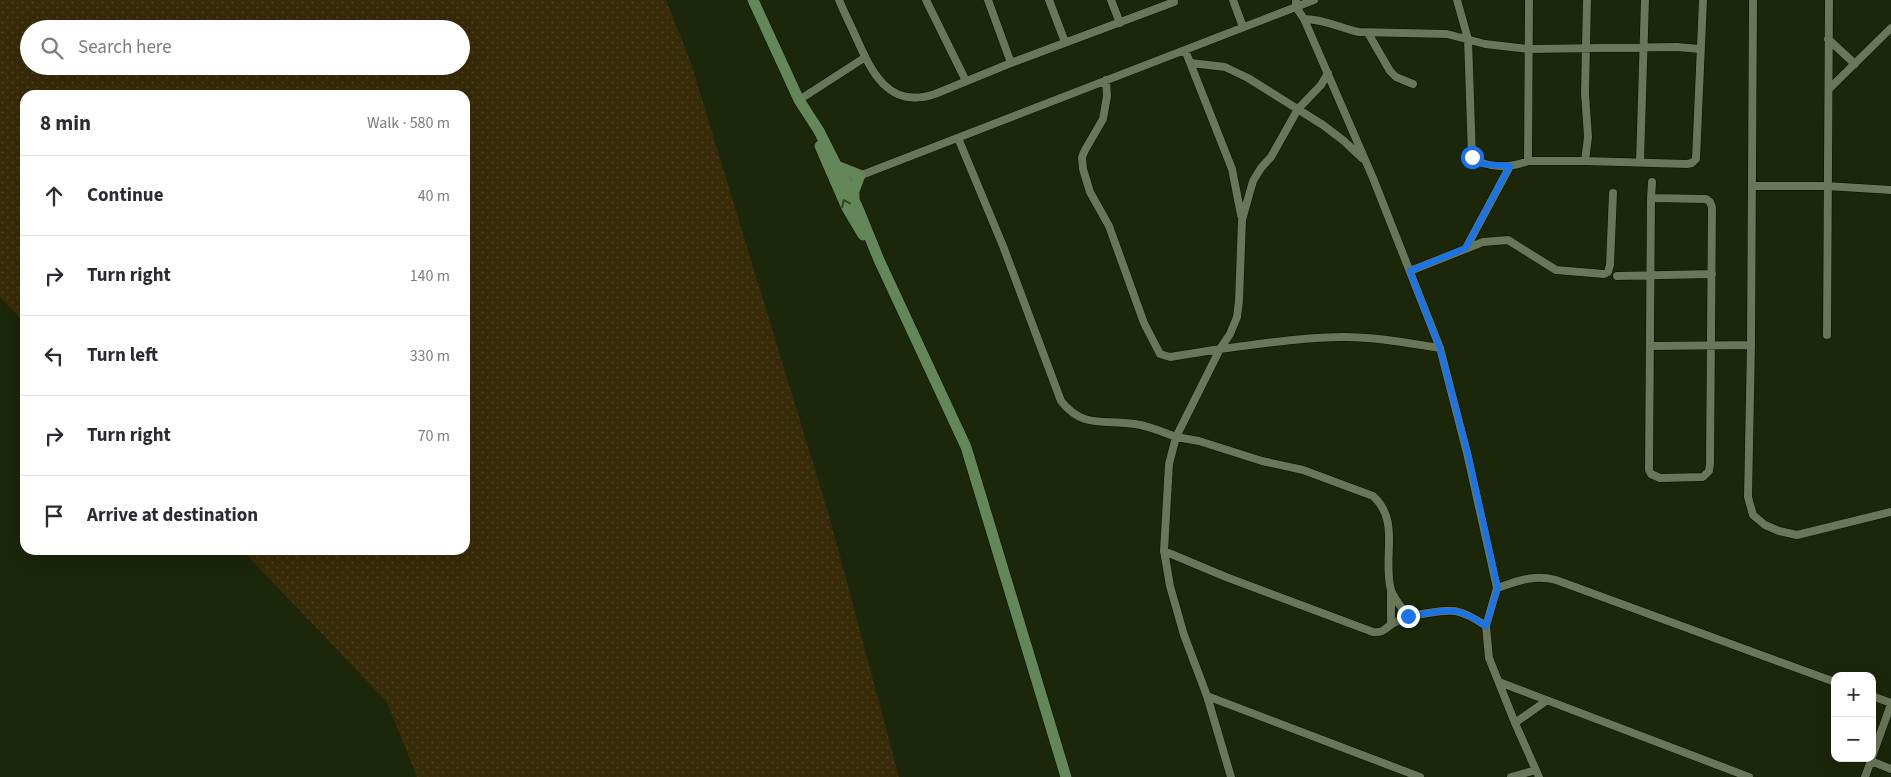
<!DOCTYPE html>
<meta charset="utf-8">
<style>
:root{--surface:#fff;--page:#f7f7f7;--text:#2b2b33;--muted:#7c7c81;--line:#e1e1e2}
body{margin:0;font-family:"Source Sans 3",sans-serif;background:var(--page);color:var(--text)}
.controls{position:absolute;right:15px;bottom:15px;display:grid;overflow:hidden;border-radius:10px;box-shadow:0 5px 20px #0002}
.controls button{width:45px;height:45px;display:grid;place-items:center;padding:0;border:0;border-bottom:1px solid var(--line);background:var(--surface);color:var(--text);font:25px sans-serif}
.stop{position:absolute;width:15px;height:15px;margin:-11px;border:4px solid #1a73e8;border-radius:50%;background:#fff}
.stop.end{background:#1a73e8;border-color:#fff;box-shadow:0 1px 5px #0008}
.list{margin:0;padding:0;list-style:none}
h2{display:flex;justify-content:space-between;align-items:center;height:65px;margin:0;padding:0 20px;font-size:21px}
h2 small{font-size:16px;font-weight:400;color:var(--muted)}
.list li{display:grid;grid-template-columns:32px 1fr auto;gap:15px;align-items:center;box-sizing:border-box;height:80px;padding:0 20px;border-top:1px solid var(--line)}
.list b{display:block;font-size:19px;white-space:nowrap}
.list em{font-size:16px;font-style:normal;color:var(--muted)}
.icon{flex:none;width:28px;height:28px;fill:none;stroke:currentColor;stroke-width:2;stroke-linecap:round;stroke-linejoin:round}
.map{position:relative;flex:none;width:1891px;height:777px;overflow:hidden}
.search{position:absolute;background:var(--surface);box-shadow:0 5px 20px #0002;left:20px;top:20px;width:450px;height:55px;display:flex;align-items:center;gap:12px;box-sizing:border-box;padding:0 18px;border-radius:28px;color:var(--muted);font-size:19px}
.panel{position:absolute;background:var(--surface);box-shadow:0 5px 20px #0002;left:20px;top:90px;width:450px;height:465px;border-radius:15px}
.map>svg:first-child{display:block}
.grass{fill:url(#grass-dots);fill-rule:evenodd}
.lines{fill:none;stroke-linecap:round;stroke-linejoin:round}
.street-casing{stroke:#060e00;stroke-width:9}
.secondary-casing{stroke:#060e00;stroke-width:12}
.street{stroke:#697657;stroke-width:8}
.secondary{stroke:#648759;stroke-width:11}
.oneway{stroke:#324321}
.route{stroke:#1a73e8;stroke-width:6}
</style>
<div class="map">
<svg width="1891" height="777" viewBox="0 0 1891 777">
<defs>
<pattern id="grass-dots" width="8" height="8" patternUnits="userSpaceOnUse" patternTransform="scale(1.25)"><rect width="8" height="8" fill="#382b09"/><path d="M2 2h.1M6 6h.1" fill="none" stroke="#4b4021" stroke-width="1.8" stroke-linecap="round"/></pattern>
</defs>
<rect width="100%" height="100%" fill="#1c2609"/>
<path class="grass" d="M0,0H666L691,63L830,519L899,777H417L387,702L242,550H465V95H25V323L0,297ZM29,29H461V66H29Z"/>
<g class="lines">
<defs>
<path id="street" d="M839,0C844,12 850,24 855,35C871,71 888,110 935,94L1011,63L1174,2
M926,0L966,81
M988,0L1011,63
M1049,0L1065,42
M1111,0L1120,23
M1233,0L1243,27
M1296,0V7L1304,19L1373,178L1440,348L1467,453L1497,588L1486,626L1489,658L1515,723L1539,777
M1457,0L1468,39L1472,157C1487,169 1511,168 1528,161
M1529,0L1528,161H1585L1687,164L1692,163L1696,159L1703,0
M1753,0L1751,345L1748,497L1753,515L1765,525L1779,531L1797,535L1891,512
M1304,19C1324,19 1340,28 1359,32L1447,34L1485,44L1529,49L1677,47L1700,49
M1368,33L1390,71L1396,77L1413,84
M1828,39L1855,64
M1185,50L1232,169L1241,215
M1191,63L1225,67L1248,78L1323,125L1344,141L1362,158
M1106,80L1107,96L1103,119L1085,150L1082,157L1083,169L1090,192L1109,226L1144,323L1160,354L1170,357L1220,349L1230,334L1237,317L1239,301L1242,220L1253,181L1261,168L1271,157L1298,109L1321,85L1328,73
M1829,89L1891,28
M799,100L864,58
M958,138L1003,246L1061,401C1083,429 1104,419 1135,424C1149,426 1163,432 1176,437L1220,349C1261,344 1303,337 1344,337C1377,337 1408,343 1440,348
M1585,161L1588,137L1585,93L1587,0
M1640,162L1645,0
M841,183L1314,0
M1753,186H1827L1891,190
M1651,198L1706,199L1710,202L1712,207L1710,464L1709,471L1703,477L1660,478L1651,474L1649,470L1651,198L1652,182
M1466,248L1510,166
M1410,271L1483,242L1508,240L1556,270L1604,274L1608,272L1610,265L1613,193
M1617,276L1712,274
M1827,335L1829,0
M1650,346L1751,345
M1164,551L1226,577L1373,632C1383,633 1385,629 1392,624C1397,621 1403,619 1408,616
M1497,588C1519,581 1533,574 1556,580L1835,682
M1391,624V593
M1499,682L1749,777
M1207,696L1420,777
M1872,696L1891,703
M1515,723L1546,701
M1872,757L1891,704
M1871,761L1891,769
M1231,777L1207,696L1184,635L1170,586L1167,568L1164,551L1169,464L1176,437L1199,441L1262,461L1303,470L1373,496C1401,521 1382,558 1391,590C1394,599 1402,608 1408,616C1446,612 1451,602 1486,626
M1511,777L1536,770
M1865,777L1872,758"/>
<path id="secondary" d="M753,0L799,100L819,131L857,206L879,260L966,447L1066,777
M820,146L847,208L863,235
M837,166L860,175L854,191V198"/>
</defs>
<use href="#street" class="street-casing"/>
<use href="#secondary" class="secondary-casing"/>
<use href="#street" class="street"/>
<use href="#secondary" class="secondary"/>
</g>
<defs><path id="oneway-chevron" d="M-2-3.5L2.5 0L-2 3.5" fill="none" stroke-width="1.6" stroke-linecap="round" stroke-linejoin="round" transform="scale(1.25)"/></defs>
<use class="oneway" href="#oneway-chevron" transform="translate(845 203) rotate(-116)"/>
<g class="lines">
<path class="route" d="M1408,616C1446,612 1451,602 1486,626L1498,588L1468,453L1440,348L1410,271L1466,248L1510,166L1482,164L1472,157"/>
</g>
</svg>
<div class="controls">
<button>+</button>
<button>−</button>
</div>
<div class="stop" style="left:1472px;top:157px"></div>
<div class="stop end" style="left:1408px;top:616px"></div>
<div class="search"><svg class="icon" aria-label="search" viewBox="0 0 24 24"><circle cx="10" cy="10" r="6"/><path d="M15 15l6 6"/></svg>Search here</div>
<section class="panel">
<h2>8 min<small>Walk · 580 m</small></h2>
<ul class="list">
<li><svg class="icon" aria-label="ahead" viewBox="0 0 24 24"><path d="M12 20V5M6 11l6-6 6 6"/></svg><div><b>Continue</b></div><em>40 m</em></li>
<li><svg class="icon" aria-label="right" viewBox="0 0 24 24"><path d="M7 20v-9h11M14 6l5 5-5 5"/></svg><div><b>Turn right</b></div><em>140 m</em></li>
<li><svg class="icon" aria-label="left" viewBox="0 0 24 24"><path d="M17 20v-9H6M10 6l-5 5 5 5"/></svg><div><b>Turn left</b></div><em>330 m</em></li>
<li><svg class="icon" aria-label="right" viewBox="0 0 24 24"><path d="M7 20v-9h11M14 6l5 5-5 5"/></svg><div><b>Turn right</b></div><em>70 m</em></li>
<li><svg class="icon" aria-label="arrive" viewBox="0 0 24 24"><path d="M6 21V4h12l-3 4 3 4H6"/></svg><div><b>Arrive at destination</b></div></li>
</ul>
</section>
</div>
